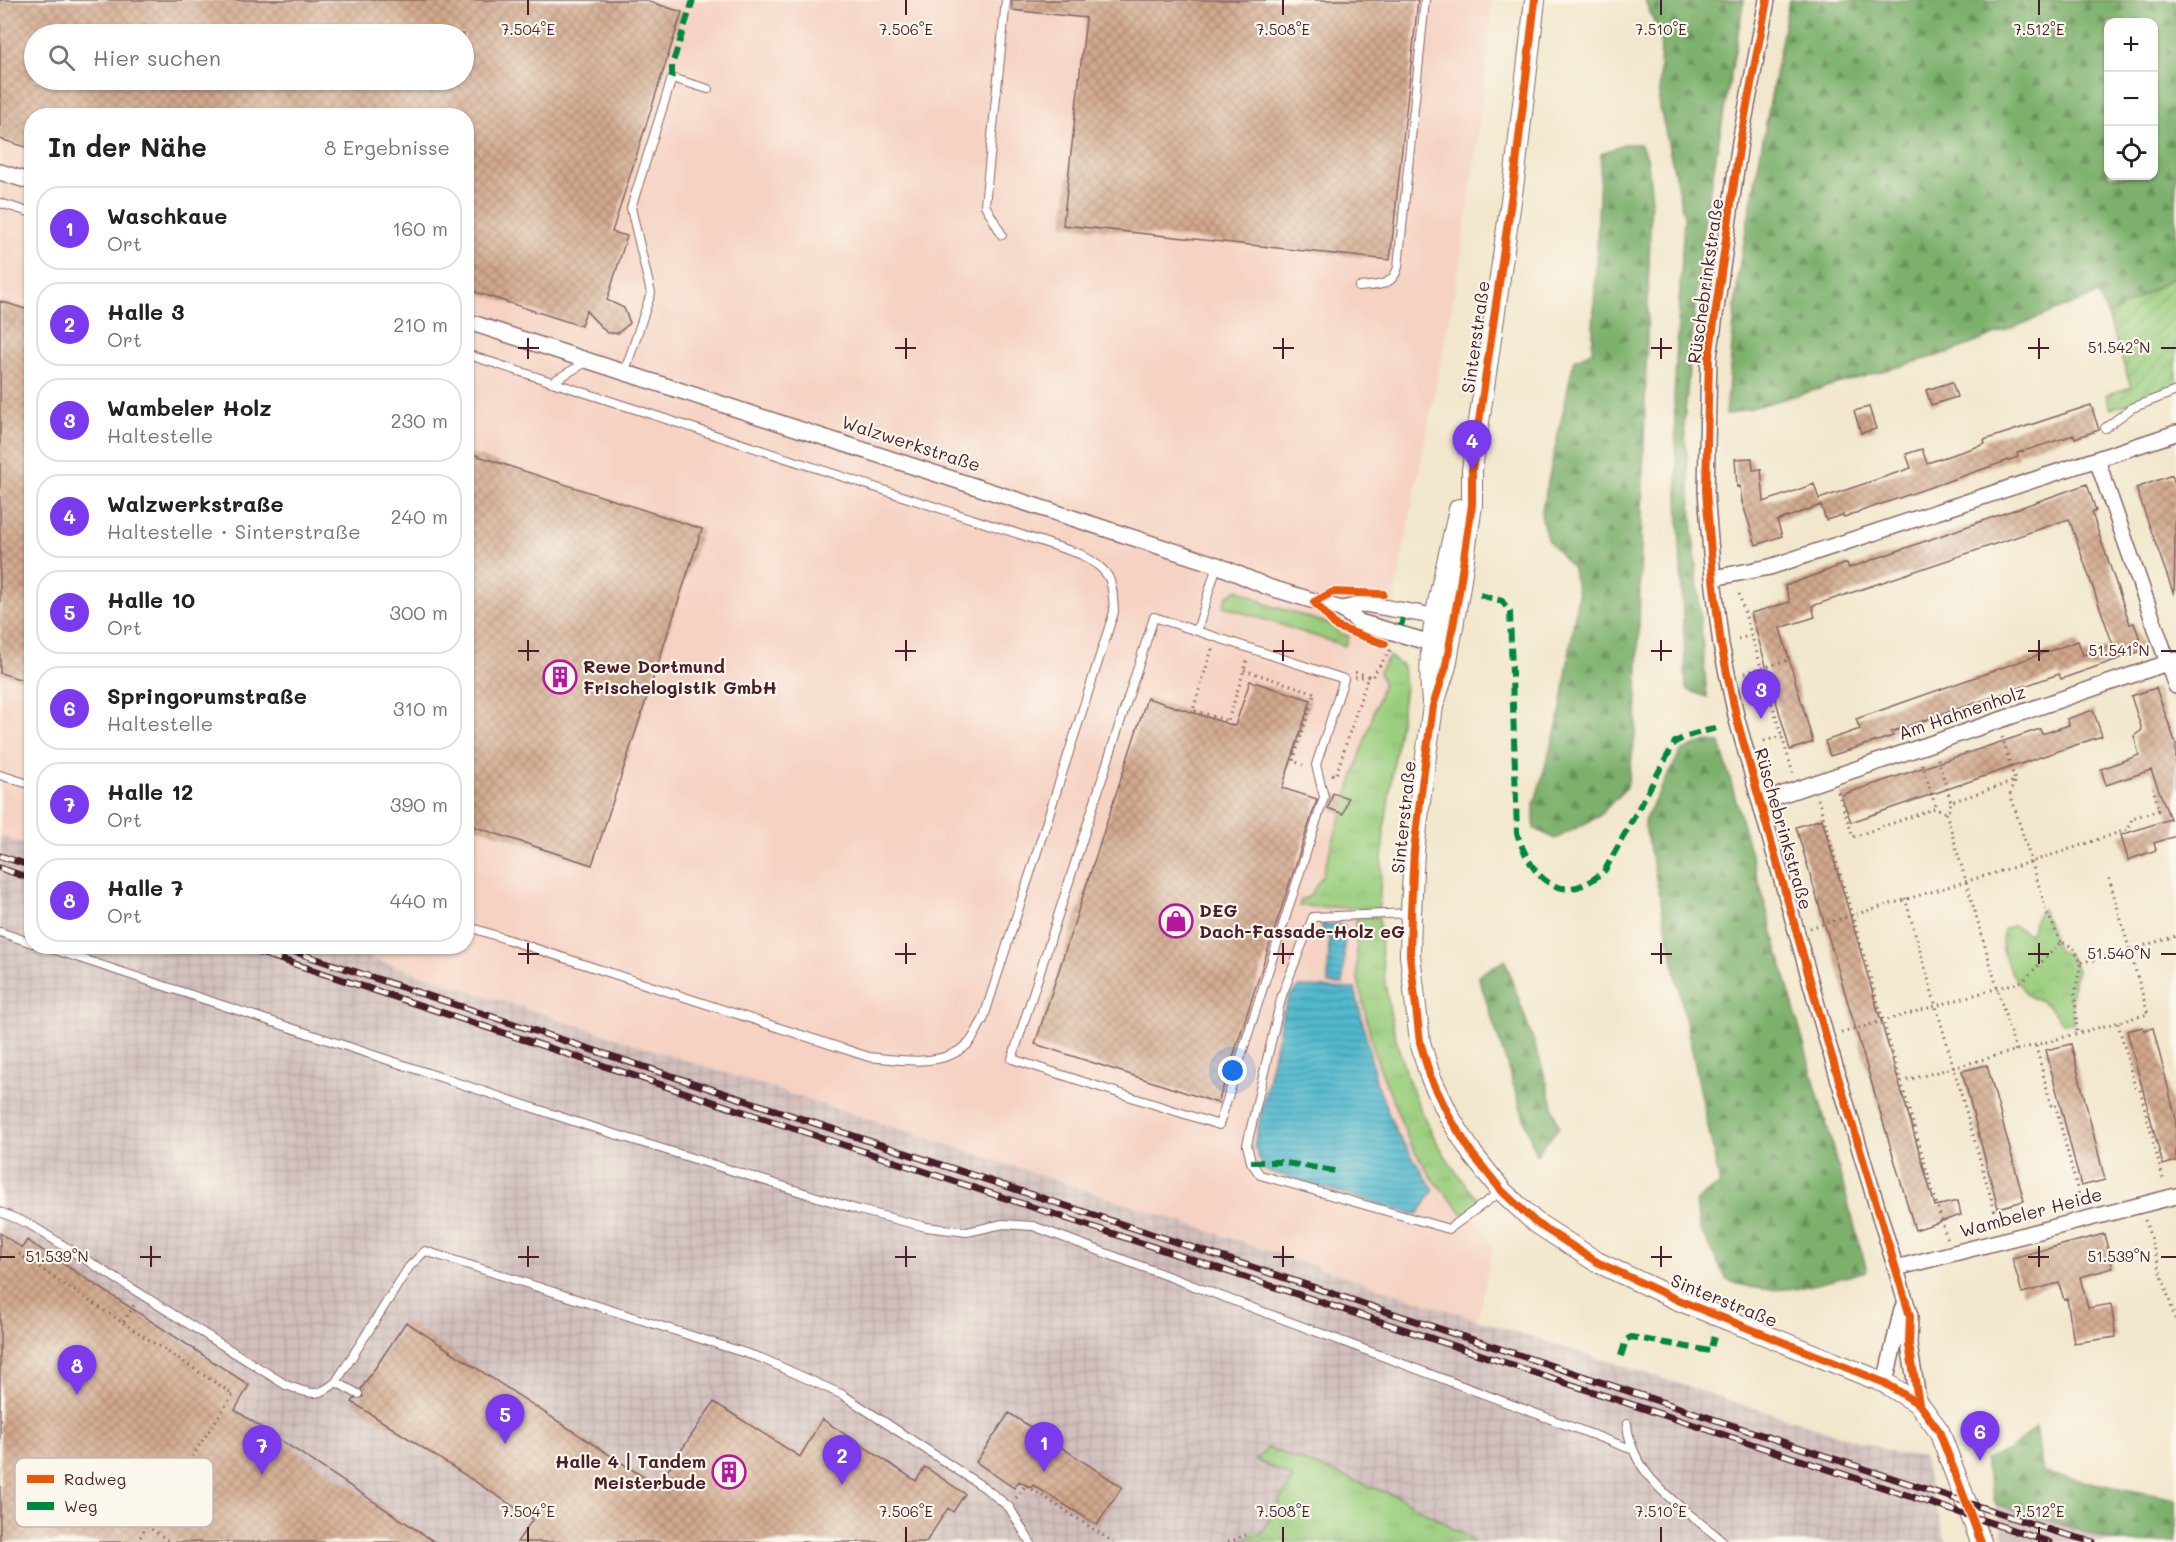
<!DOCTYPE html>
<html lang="de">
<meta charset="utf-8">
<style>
:root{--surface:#fff;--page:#f6f6f6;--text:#222;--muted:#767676;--line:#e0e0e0;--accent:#7c3aed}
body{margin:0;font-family:Mali,sans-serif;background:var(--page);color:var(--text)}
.controls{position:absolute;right:18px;top:18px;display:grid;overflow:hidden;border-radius:12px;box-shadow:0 2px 4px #0004}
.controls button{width:54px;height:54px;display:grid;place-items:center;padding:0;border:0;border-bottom:2px solid var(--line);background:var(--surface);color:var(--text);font:30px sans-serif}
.you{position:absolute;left:1233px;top:1071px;width:21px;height:21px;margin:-15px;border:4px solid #fff;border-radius:50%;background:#1a73e8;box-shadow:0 0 0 9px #1a73e833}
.badge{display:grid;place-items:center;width:39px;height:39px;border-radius:50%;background:var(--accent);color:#fff;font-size:20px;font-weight:700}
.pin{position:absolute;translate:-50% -50px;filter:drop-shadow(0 2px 3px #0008)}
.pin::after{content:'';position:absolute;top:32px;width:21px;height:18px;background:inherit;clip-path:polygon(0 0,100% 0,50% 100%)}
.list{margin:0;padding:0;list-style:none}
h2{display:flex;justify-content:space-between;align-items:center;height:78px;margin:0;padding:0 24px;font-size:26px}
h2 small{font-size:20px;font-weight:400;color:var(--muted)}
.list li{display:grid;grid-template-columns:39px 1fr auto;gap:18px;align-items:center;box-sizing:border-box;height:84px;margin:0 12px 12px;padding:0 12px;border:2px solid var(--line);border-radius:24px}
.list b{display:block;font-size:22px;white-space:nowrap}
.list p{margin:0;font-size:20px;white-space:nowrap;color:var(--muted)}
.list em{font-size:20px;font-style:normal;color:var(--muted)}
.icon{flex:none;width:33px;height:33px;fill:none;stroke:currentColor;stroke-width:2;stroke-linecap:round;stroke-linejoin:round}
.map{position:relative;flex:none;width:2176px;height:1542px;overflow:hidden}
.search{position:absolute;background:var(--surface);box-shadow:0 2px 4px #0004;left:24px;top:24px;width:450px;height:66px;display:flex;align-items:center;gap:15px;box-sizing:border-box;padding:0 21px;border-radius:33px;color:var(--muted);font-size:22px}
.panel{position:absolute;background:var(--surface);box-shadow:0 2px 4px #0004;left:24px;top:108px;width:450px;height:846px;border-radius:24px}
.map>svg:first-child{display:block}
.built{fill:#f5d2c2;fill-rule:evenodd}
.industrial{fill:url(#industrial-grid)}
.railway{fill:#d1bfbd}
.grass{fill:url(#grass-tufts);stroke:#727654;stroke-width:1.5}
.forest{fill:url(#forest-firs);stroke:#62684c;stroke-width:1.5;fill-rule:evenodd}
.park{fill:url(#park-crowns);stroke:#727654;stroke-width:1.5}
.garden{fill:url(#garden-furrows);stroke:#727654;stroke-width:1.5}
.water{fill:url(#water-rules);stroke:#4e6c7c;stroke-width:1.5}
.building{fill:url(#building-cross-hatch);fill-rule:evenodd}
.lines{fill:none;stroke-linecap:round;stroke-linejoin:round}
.service-casing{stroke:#856563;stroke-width:10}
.minor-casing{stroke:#856563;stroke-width:18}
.tertiary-casing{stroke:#856563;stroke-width:22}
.path{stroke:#856563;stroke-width:3;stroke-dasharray:1.5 4.5;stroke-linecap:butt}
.service{stroke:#fff;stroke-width:8}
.minor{stroke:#fff;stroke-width:15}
.tertiary{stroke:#fff;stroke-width:20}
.rail-casing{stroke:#4a1f2b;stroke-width:7}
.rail{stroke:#fbf7ec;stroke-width:4.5;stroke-dasharray:14;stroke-linecap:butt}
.quiet{stroke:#00873e;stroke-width:6;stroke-dasharray:12 6;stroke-linecap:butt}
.cycleway-casing{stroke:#fbf7ec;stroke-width:11}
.cycleway{stroke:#e8590c;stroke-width:8}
.ticks{fill:none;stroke:#4a1f2b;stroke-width:2}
.labels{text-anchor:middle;stroke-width:4.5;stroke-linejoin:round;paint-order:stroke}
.street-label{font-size:18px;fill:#4a1f2b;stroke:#fbf7ec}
.poi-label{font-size:18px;font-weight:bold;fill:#4a1f2b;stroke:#fbf7ec;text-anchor:start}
.key{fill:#fbf7ec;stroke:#c6b6b2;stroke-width:1.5}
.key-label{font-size:16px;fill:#4a1f2b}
.ticks-label{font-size:15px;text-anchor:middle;fill:#4a1f2b;stroke:#fbf7ec;stroke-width:4.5;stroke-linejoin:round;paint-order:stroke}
</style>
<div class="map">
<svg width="2176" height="1542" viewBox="0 0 2176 1542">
<defs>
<pattern id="industrial-grid" width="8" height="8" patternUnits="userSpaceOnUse" patternTransform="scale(1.5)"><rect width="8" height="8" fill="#d1bfbd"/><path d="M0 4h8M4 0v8" fill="none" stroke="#b5a4a3"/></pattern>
<pattern id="grass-tufts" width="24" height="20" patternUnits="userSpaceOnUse" patternTransform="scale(1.5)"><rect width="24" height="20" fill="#9acd7d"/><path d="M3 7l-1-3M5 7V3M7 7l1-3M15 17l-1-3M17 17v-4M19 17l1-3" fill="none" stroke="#86b06c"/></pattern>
<pattern id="forest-firs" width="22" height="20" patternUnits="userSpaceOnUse" patternTransform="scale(1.5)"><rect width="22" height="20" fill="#7bb06c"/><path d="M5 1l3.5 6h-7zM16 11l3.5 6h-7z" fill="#678f59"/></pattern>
<pattern id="park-crowns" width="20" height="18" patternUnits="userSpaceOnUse" patternTransform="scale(1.5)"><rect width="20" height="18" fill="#9acd7d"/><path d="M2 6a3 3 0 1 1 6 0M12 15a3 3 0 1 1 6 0" fill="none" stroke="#86b06c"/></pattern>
<pattern id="garden-furrows" width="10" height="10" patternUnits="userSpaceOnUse" patternTransform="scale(1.5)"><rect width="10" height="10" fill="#9acd7d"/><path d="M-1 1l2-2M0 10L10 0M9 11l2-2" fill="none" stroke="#86b06c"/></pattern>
<pattern id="water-rules" width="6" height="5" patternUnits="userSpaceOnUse" patternTransform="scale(1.5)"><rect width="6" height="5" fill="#51b9ce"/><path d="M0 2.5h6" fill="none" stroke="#4596a7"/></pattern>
<pattern id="building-cross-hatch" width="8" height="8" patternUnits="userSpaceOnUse" patternTransform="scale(1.5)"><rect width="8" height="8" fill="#d2a98d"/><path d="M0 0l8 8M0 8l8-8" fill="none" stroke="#ac8973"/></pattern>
</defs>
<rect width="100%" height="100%" fill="#fbf7ec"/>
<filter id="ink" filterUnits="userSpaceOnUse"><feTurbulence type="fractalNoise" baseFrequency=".0167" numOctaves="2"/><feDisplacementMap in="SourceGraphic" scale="12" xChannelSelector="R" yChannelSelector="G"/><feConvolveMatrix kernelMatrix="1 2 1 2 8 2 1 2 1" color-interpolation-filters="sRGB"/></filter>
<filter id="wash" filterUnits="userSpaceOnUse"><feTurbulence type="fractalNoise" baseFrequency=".008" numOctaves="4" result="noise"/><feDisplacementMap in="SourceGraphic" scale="24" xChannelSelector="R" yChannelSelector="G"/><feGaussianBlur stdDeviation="1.35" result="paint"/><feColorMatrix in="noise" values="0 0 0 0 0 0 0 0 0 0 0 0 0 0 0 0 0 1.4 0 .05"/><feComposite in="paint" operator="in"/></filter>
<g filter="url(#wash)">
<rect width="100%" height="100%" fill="#f2e7cc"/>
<path class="built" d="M0,0H1493L1476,153L1459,269L1401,562L1354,858L1376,991L1401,1103L1493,1245L1478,1320L958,1148L335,947L466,946V116H32L31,846L0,836ZM34,34H464V80H34Z"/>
<path class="industrial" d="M0,836L31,846L32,946L335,947L958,1148L1478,1320L1902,1455L1922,1456L1946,1542H0Z"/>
<path class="railway" d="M1996,1505L2118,1542H2008L2003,1534Z"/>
<path class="grass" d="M1238,589L1269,605L1326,623L1339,633L1349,636L1345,646L1223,606L1227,596Z
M1389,656L1403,667L1405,687L1384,831L1379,909L1299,906L1301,900L1310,896L1322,876L1383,683L1379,672Z
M1356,917H1379C1384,1022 1409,1123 1481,1203L1464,1215L1433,1179L1410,1144L1374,1053L1357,975Z
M1268,1448L1401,1498L1476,1542H1235L1262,1533L1293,1478L1256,1460Z"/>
<path class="forest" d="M1645,0H1744L1703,229L1684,422L1707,697L1686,689L1674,398L1684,216L1659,103L1661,39Z
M1789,0H2176V276L2108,316L2098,294L1951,352L1726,415L1738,274ZM2108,22H2154V176H2108Z
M1623,144H1640L1647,157L1651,190L1636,731L1627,787L1598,817L1555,839L1534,828V805L1560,716L1578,594L1573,569L1547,539L1541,515L1574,360L1592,352L1601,154Z
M1704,742L1720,743L1867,1271C1817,1284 1777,1300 1727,1280L1699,1227L1696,1201L1720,1184L1644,821L1681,751Z
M1505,960L1540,1060L1559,1127L1536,1155L1478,975Z
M2035,1427L2043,1473L2176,1499V1542H2118L1996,1505L1984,1460L2008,1452Z"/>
<path class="park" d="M2042,909L2058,951L2068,954L2077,970L2072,988L2073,1023H2062C2056,1016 2050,1006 2043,1002C2038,999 2034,1000 2030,997C2015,983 1996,950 2004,930L2013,925L2028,934L2032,932L2034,921Z"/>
<path class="garden" d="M2176,276V387L2111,409L2106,395L2131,387L2108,316Z"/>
<path class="water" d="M1322,924L1345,925L1343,984H1328L1329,937L1322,936Z
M1300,987L1355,989L1377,1085L1397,1134L1434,1190L1418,1214H1411L1264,1170L1254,1146L1282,1016L1290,995Z"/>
<g id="blocks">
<path class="building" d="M0,0H644L682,12L612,232L627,236L607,300L624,308L630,323L618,333H607L586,311L581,326L466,289V116H32V149L0,139ZM34,34H464V80H34Z
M1012,0H1418L1390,260L1063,225L1086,18L1012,10Z
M0,301L32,311V683L0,673Z
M1952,382L1957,397L1931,405L1926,390Z
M2091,405L2099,430L2075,438L2074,435L2017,453L2018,457L1844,517L1843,515L1826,520L1821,505L1777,521L1782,536L1756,545L1742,502L1740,486L1737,487L1735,459L1752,458L1753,470L1761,469L1764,502L1814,484L1819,499L1911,468L1906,454L1922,449L1927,463L1985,444L1984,440Z
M1869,407L1876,429L1861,433L1854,411Z
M466,452L702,529L592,865L466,824Z
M2172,475L2176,488L2174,595L2136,488Z
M2087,484L2096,511L2092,513L2101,540L2130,624L2134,623L2144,650L2061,679L2059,674L1891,732L1893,736L1830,756L1825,741L1860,729L1856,719L2078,641L2083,655L2113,645L2069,519L1812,606L1815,617L1780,628L1813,742L1790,750L1751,613L1790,602L1785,586L1847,563L1849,568Z
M1250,681L1311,700L1282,788L1317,799L1218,1103L1035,1044L1147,698L1235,726Z
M2156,688L2176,744V836L2154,843L2156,850L2128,860L2121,835L2170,819L2151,770L2106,785L2101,769L2139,755L2134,736L2142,730L2131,696Z
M2093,710L2102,736L1851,822L1841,795L2040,729L2042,734L2069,725L2067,719Z
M1333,793L1348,798L1343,814L1328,808Z
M1822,819L1935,1206L1958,1201L1961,1215L1915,1230L1796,827Z
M2143,1027L2144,1030L2153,1028L2176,1119V1161L2163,1165L2127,1031Z
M2071,1044L2105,1180L2081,1186L2046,1050Z
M1987,1065L2024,1201L1998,1208L1962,1071Z
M0,1233L22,1248L27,1240L249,1385L235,1410L435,1542H0Z
M2104,1234L2113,1268L2080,1277L2088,1308L2111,1304L2116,1337L2074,1343L2067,1299L2064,1300L2059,1283L2022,1293L2012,1258Z
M406,1322L657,1486L714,1402L800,1457L822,1419L916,1481L925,1467L965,1494L953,1512L948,1508L926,1542H517L533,1519L352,1402L354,1399L363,1397L361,1389Z
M1009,1413L1122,1487L1097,1525L1033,1485L1031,1488L1019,1481L1014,1488L976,1462Z"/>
</g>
</g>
<g filter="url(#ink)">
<use href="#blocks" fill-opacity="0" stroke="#856563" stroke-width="1.5"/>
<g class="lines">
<defs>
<path id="service" d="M0,203L32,213
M1002,235L985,205L1006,0
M1359,287C1376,285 1393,287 1398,267L1425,0
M466,354L1080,554C1111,572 1112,576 1114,612L983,1020C978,1027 974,1038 968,1044C942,1068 900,1060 869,1057L466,926
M625,371L651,293L631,208L672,78L708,89
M552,382L588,361
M2105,428L2132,408L2176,391
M1197,631L1344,679L1316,765L1324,797L1219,1125L1012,1059L1154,617L1197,631L1217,565
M0,775L32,785
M1411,913L1313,917L1282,995L1247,1145L1251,1162L1260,1175L1449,1229L1501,1191
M0,932L32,943
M43,946L579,1123L859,1210L926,1227L967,1232L1003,1224L1033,1226L1631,1449
M0,1212L29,1224L286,1385C308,1393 317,1399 336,1382L409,1267L425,1251L761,1358L843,1395L985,1488L1009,1507L1030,1542
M336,1382L358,1394
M1627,1424C1632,1479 1685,1509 1724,1542"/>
<path id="minor" d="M1767,0L1740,142L1709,357L1706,491L1713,578L1721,645L1737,720L1826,1037L1910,1316L1909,1345L1919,1404
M0,172L32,182
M466,321L1217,565L1268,587L1341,609L1359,622L1441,646
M2097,460L2176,686
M1713,578L1770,567L2176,433
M1341,609L1365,604L1444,618
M1760,802L2176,660
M1896,1268L2176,1196
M1885,1383L1902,1309"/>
<path id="tertiary" d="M1535,0L1515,173L1472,470V505L1459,592L1446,666L1433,706L1422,785L1414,851L1411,913L1410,955L1420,1042L1430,1076L1450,1118L1473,1155L1502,1191L1535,1222L1597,1262L1678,1300L1885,1383L1919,1404L1939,1431L1981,1542
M1432,702C1424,635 1446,574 1459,509"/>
</defs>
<use href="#service" class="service-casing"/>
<use href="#minor" class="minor-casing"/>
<use href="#tertiary" class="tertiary-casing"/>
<path class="path" d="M655,4L656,0
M1739,594L1793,773
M1738,639L1752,635
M1212,649L1193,710L1228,721L1247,660
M1244,670L1315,693L1293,761L1303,765
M1745,673L1789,660
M1355,677H1372L1391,649
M1754,704L1771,699
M2002,737L2015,781
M1764,741L1782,736
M1938,759L1951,802
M1922,764L1936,808
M1332,774L1336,775L1368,676L1355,672
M2014,782L2010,793L2048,915L2061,942
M1838,792L1853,837L1936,808L1946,813L1950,809L1951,802L2015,781
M1818,799L1947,1239
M1946,813L2016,1052
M1905,898L1999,1226
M1810,928L2031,862L2129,829L2132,818L2159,810L2153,788
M2081,962L2098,959L2176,936
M2118,1023L2135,1087L2140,1090L2164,1182
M1841,1033L2023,981L2061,942L2073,947L2081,962L2075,993L2077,1034
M2036,1046L2051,1105L2055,1104L2081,1203
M1901,1082L2148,1014L2109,878
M2145,1220L2176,1322
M19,1254L123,1323L135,1303
M123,1323L233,1394L147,1526L170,1542
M1016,1498L1026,1485L1113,1542
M137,1542L147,1526
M1228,1542L1246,1535"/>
<use href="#service" class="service"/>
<use href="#minor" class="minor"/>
<use href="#tertiary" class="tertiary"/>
<defs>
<path id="rail" d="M0,856L32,866
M0,868L32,879
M240,946L2049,1542
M277,946L2053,1531L2093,1542"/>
</defs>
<use href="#rail" class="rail-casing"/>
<use href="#rail" class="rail"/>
<path class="quiet" d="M672,78V65L693,0
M1480,595L1502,601L1510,612L1517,833C1532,879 1561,910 1605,870L1675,742L1687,736L1716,728
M1401,626L1403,618
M1251,1162H1280L1335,1171
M1621,1356L1626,1340L1631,1337L1710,1351L1714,1337"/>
<defs>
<path id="cycleway" d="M1535,0L1515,173L1472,470V505L1459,592L1446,666L1433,706L1422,785L1414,851L1411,913L1410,955L1420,1042L1430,1076L1450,1118L1473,1155L1502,1191L1535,1222L1597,1262L1678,1300L1885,1383L1919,1404L1939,1431L1981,1542
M1767,0L1740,142L1709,357L1706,491L1713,578L1721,645L1737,720L1826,1037L1910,1316L1909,1345L1919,1404
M1383,594L1333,592L1314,602L1337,627L1385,644"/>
</defs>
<use href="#cycleway" class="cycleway-casing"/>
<use href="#cycleway" class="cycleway"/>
</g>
</g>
<path class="ticks" d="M528,0V15M906,0V15M1283,0V15M1661,0V15M2039,0V15M528,338V359M906,338V359M1283,338V359M1661,338V359M2039,338V359M518,348H539M895,348H916M1273,348H1294M1651,348H1672M2028,348H2049M2161,348H2176M528,640V661M906,640V661M1283,640V661M1661,640V661M2039,640V661M518,651H539M895,651H916M1273,651H1294M1651,651H1672M2028,651H2049M2161,651H2176M528,943V964M906,943V964M1283,943V964M1661,943V964M2039,943V964M518,954H539M895,954H916M1273,954H1294M1651,954H1672M2028,954H2049M2161,954H2176M151,1246V1267M528,1246V1267M906,1246V1267M1283,1246V1267M1661,1246V1267M2039,1246V1267M0,1257H15M140,1257H161M518,1257H539M895,1257H916M1273,1257H1294M1651,1257H1672M2028,1257H2049M2161,1257H2176M528,1527V1542M906,1527V1542M1283,1527V1542M1661,1527V1542M2039,1527V1542"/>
<defs>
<symbol id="building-ring" viewBox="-11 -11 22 22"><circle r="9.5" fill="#fbf7ec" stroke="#b5179e" stroke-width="1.5"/><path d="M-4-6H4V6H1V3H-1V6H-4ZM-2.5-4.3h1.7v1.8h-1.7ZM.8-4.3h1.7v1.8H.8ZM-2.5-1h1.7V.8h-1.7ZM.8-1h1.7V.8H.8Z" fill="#b5179e"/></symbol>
<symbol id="shop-ring" viewBox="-11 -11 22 22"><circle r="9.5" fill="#fbf7ec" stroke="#b5179e" stroke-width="1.5"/><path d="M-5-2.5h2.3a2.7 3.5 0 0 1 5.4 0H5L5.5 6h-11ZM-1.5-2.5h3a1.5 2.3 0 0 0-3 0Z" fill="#b5179e"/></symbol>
</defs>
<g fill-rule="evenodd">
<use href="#building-ring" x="541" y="658" width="38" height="38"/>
<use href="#shop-ring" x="1157" y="902" width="38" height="38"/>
<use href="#building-ring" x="710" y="1453" width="38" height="38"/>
</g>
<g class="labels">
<g class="street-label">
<text transform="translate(1706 281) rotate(-82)" y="6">Rüschebrinkstraße</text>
<text transform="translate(1476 337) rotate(-82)" y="6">Sinterstraße</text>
<text transform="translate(911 444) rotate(18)" y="6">Walzwerkstraße</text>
<text transform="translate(1962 713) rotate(-19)" y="6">Am Hahnenholz</text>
<text transform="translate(1404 817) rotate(-84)" y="6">Sinterstraße</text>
<text transform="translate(1783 829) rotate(74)" y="6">Rüschebrinkstraße</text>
<text transform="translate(2031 1213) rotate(-15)" y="6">Wambeler Heide</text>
<text transform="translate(1724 1301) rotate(22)" y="6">Sinterstraße</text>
</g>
<g class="poi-label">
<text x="583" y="673">Rewe Dortmund<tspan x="583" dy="21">Frischelogistik GmbH</tspan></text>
<text x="1199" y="917">DEG<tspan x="1199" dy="21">Dach-Fassade-Holz eG</tspan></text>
<text x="706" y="1468" text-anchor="end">Halle 4 | Tandem<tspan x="706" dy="21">Meisterbude</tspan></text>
</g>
</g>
<rect x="15" y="1458" width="198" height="69" rx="9" class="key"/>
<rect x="27" y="1475" width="27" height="8" fill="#e8590c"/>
<rect x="27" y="1502" width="27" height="8" fill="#00873e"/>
<g class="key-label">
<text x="64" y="1485">Radweg</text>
<text x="64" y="1512">Weg</text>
</g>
<g class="ticks-label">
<text x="528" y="35">7.504°E</text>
<text x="906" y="35">7.506°E</text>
<text x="1283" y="35">7.508°E</text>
<text x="1661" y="35">7.510°E</text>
<text x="2039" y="35">7.512°E</text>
<text x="2119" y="353">51.542°N</text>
<text x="2119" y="656">51.541°N</text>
<text x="2119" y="959">51.540°N</text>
<text x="57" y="1262">51.539°N</text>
<text x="2119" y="1262">51.539°N</text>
<text x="528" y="1517">7.504°E</text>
<text x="906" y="1517">7.506°E</text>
<text x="1283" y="1517">7.508°E</text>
<text x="1661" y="1517">7.510°E</text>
<text x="2039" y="1517">7.512°E</text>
</g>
</svg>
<div class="controls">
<button>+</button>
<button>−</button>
<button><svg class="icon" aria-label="locate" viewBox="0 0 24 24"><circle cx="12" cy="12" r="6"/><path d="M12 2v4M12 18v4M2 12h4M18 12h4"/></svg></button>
</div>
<div class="you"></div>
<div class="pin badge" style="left:1044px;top:1472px">1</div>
<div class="pin badge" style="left:842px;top:1485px">2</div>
<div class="pin badge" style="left:1761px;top:719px">3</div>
<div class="pin badge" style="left:1472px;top:470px">4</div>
<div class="pin badge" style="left:505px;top:1444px">5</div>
<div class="pin badge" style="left:1980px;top:1461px">6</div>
<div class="pin badge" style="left:262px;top:1475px">7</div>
<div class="pin badge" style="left:77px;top:1395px">8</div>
<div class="search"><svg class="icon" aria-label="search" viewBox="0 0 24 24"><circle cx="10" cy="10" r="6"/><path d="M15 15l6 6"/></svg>Hier suchen</div>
<section class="panel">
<h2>In der Nähe<small>8 Ergebnisse</small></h2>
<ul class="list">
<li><span class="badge">1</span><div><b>Waschkaue</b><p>Ort</p></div><em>160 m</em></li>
<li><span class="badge">2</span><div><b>Halle 3</b><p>Ort</p></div><em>210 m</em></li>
<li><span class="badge">3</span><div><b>Wambeler Holz</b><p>Haltestelle</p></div><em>230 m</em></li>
<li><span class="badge">4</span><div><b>Walzwerkstraße</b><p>Haltestelle · Sinterstraße</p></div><em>240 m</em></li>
<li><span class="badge">5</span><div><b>Halle 10</b><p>Ort</p></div><em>300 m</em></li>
<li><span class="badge">6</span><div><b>Springorumstraße</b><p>Haltestelle</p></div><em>310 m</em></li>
<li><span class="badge">7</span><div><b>Halle 12</b><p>Ort</p></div><em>390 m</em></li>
<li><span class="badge">8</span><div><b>Halle 7</b><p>Ort</p></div><em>440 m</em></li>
</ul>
</section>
</div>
